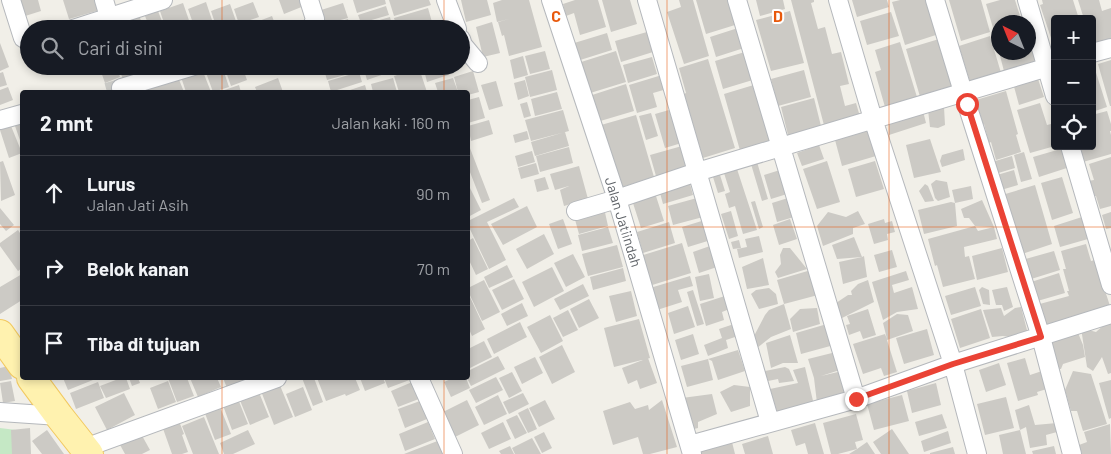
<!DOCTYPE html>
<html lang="id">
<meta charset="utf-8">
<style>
:root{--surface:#171b24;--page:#242831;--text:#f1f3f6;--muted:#9ea1a6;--line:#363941}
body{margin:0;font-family:Barlow,sans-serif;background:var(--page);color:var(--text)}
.controls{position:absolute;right:15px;top:15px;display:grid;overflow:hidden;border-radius:5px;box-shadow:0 2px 8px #0003}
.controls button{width:45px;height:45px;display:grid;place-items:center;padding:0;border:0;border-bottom:1px solid var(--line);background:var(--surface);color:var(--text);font:25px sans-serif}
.compass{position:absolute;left:991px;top:15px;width:45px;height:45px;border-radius:50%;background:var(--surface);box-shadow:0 2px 8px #0003;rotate:317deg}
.stop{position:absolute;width:15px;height:15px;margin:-11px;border:4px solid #ea4335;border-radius:50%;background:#fff}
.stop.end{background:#ea4335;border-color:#fff;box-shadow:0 1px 5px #0008}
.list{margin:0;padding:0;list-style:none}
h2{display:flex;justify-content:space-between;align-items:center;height:65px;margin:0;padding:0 20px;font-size:21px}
h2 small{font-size:16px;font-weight:400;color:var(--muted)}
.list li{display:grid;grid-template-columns:32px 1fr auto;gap:15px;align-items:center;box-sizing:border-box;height:75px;padding:0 20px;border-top:1px solid var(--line)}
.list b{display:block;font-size:19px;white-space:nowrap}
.list p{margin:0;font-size:16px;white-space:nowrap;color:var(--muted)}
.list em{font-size:16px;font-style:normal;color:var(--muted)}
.icon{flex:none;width:28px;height:28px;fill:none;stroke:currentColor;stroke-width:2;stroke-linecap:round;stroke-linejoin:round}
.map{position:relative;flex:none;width:1111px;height:454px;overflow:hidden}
.search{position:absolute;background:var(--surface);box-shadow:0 2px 8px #0003;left:20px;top:20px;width:450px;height:55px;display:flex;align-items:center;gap:12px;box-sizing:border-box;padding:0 18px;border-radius:28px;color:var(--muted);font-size:19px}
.panel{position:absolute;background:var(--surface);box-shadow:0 2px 8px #0003;left:20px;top:90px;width:450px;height:290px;border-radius:5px}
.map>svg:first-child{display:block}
.green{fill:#c5e8c5}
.building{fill:#cccac5}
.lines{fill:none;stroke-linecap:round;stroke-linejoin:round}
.street-tunnel{stroke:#ccccc8;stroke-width:18;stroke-dasharray:18 9;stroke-linecap:butt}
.street-casing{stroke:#b5b8bc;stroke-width:20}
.primary-casing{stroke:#f2c960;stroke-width:30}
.street{stroke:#fff;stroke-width:18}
.primary{stroke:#fff2af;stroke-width:28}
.route{stroke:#ea4335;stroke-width:6}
.grid{fill:none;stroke:#e8590c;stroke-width:1;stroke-opacity:0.55}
.labels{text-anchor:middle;stroke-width:4;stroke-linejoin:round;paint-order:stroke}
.street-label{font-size:14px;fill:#5f6368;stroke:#fff}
.grid-label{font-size:16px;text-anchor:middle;font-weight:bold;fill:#e8590c;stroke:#fff;stroke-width:4;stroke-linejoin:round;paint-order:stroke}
</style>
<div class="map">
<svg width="1111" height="454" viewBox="0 0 1111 454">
<rect width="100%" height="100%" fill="#f1efe8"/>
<path class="green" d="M0,428L16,430L14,454H0Z"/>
<path class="building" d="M17,0H38L41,11L22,17Z
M63,0H98L100,10L69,19Z
M279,0H302L304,6L284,14Z
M353,0H385L386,4L357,13Z
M389,0H429L431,5L394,16Z
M461,0H487L491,15L466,22Z
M502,0H529L542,47L509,56L504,35L502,36L498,22L513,18L497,22L493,3Z
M575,0H598L606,27L580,35L574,13L566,16L563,4Z
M602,0H630L637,24L611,32Z
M679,0H693L709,56L684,64L667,12L681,7Z
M696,0H728L735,25L706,34Z
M756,0H783L785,9L760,16Z
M791,0H814V2L811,3L818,29L825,27L832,54L841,52L849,84L840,86L845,106L856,103L861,120L825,129Z
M852,0H887L889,7L857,17Z
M900,0H927L939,34L905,45L892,2Z
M949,0H981L990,32L961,41Z
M1000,0H1015L1022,22H998V45L986,4Z
M1042,0H1073L1079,19H1055V50L1040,5L1043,4Z
M1078,0H1099L1102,11L1111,8V42L1092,47V19H1084Z
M206,2L215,29H195L188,9Z
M253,2L259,17L239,24L234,9Z
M183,3L192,29H166L160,11Z
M343,3L348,18L322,25L318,11Z
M230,4L237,24L223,29H217L211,11Z
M386,6L389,15L361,23L358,15Z
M428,8L432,22L410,29H397L394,18Z
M158,11L165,29H150L145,16Z
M790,11L804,63L771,71L756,20Z
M891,12L899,36L867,45L860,21Z
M139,15L144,29H125L122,21Z
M272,16L277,29H262L259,21Z
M390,17L393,29H360L359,26Z
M348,19L351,29H319V28Z
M121,21L124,29H105L104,27Z
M492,22L500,53L483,57L476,27Z
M738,28L744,48L716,57L710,37Z
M647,32L653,52L621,62L615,41Z
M607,33L612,50L577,61L571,44Z
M990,36L1002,76L971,85L959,46Z
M939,39L956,90L921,100L906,49Z
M900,42L917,97L885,107L875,72L881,70L875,50Z
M0,43L9,67L0,71Z
M1034,47L1040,65L1005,75L999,52H1028V49Z
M545,51L550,69L530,74L525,56Z
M616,51L626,82L587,94L578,63Z
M748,51L756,79L723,89L715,61Z
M523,56L528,75L514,79L510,60Z
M652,57L657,74L628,83L623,65Z
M708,59L735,148L703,158L684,94L686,93L679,68Z
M1092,60L1107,107L1092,112Z
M1111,60V106H1110L1098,64Z
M99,66H116L120,77L105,83Z
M118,66H164L124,82Z
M207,66H222L229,87L213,92L204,67Z
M224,66H242L247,80L231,86Z
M323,66H357L359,71L327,80Z
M363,66H401L402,68L367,80Z
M423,66H452L454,73L427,82Z
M419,68L427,92H399L394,76Z
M202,69L211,92H186L181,77Z
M552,70L557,90L530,97L525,77Z
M804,70L811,97L778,106L771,79Z
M473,71L479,92L468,95V92H458L454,77Z
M3,72L7,85L0,87V73Z
M359,72L362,82L331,92L328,81Z
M662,75L667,89L653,93L657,107L637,113L629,85Z
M1037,76L1044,97L1019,105L1013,83Z
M178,77L184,92H143L142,91Z
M278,78L283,92H257L255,87Z
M393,78L397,92H373L371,84Z
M453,78L458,92H438L435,83Z
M525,80L529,96L518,100L514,83Z
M496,81L503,106L489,110L481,85Z
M626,84L634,111L597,122L589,96Z
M757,84L773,144L741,154L724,94Z
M239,85L241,92H219Z
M365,85L367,92H344Z
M8,87L13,100L0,105V90Z
M1006,91L1018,134L1016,135L1021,152L996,160L991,142L989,143L984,124H983L976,100Z
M557,92L562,109L535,116L531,99Z
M479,97L485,118L468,123V100Z
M814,98L822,130L789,139L781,107Z
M527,102L531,116L524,118L520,104Z
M1040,103L1047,125L1055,123V146L1030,153L1017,110Z
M922,107L926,123L889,135V119Z
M944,107L945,125L938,128L930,127L928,110Z
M676,108L685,142L665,148L655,114Z
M563,110L569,131L531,141L525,120Z
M1107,111L1111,124V131H1110L1111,135V154L1083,162L1079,146H1092V115Z
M651,113L658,136L646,140L639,116Z
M636,115L654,177L619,188L601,125Z
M489,120L493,134L471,141L468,126Z
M9,121L22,153L9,158L0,130V124Z
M22,124V146L15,126Z
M869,130L876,156L842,166L835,140Z
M527,131L529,139L515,143L513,135Z
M565,132L569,146L535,156L531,142Z
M930,139L941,172L914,178L906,145Z
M468,143L490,200L482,203L468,167Z
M819,145L824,159L802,166L797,153Z
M682,146L688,167L656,176L650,155Z
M569,147L573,163L540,172L536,156Z
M1064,148L1070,167L1039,177L1033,157Z
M963,149L965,160L942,167L940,161L942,155Z
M532,151L535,162L518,167L515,156Z
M1024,152L1032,179L1021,182L1014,155Z
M1012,156L1015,168L995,174L992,162Z
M1111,157V206L1100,209L1096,196H1093L1088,181L1094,180L1089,164Z
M3,161L15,195L1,201L0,162Z
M827,161L840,202L817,209L803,169Z
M875,161L884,189L856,197L848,169Z
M757,162L768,199L762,201L751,164Z
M536,163L539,174L521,179L518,168Z
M579,166L588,199L564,206L560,190L569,186L555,190L550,174Z
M737,169L757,230L743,234L735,206L729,208L725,194L730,192L724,173Z
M780,170L787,194L771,199L764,175Z
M1014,170L1018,185L1001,190L997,175Z
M720,175L725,191L718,193L713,177Z
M545,177L549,189L537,192L534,180Z
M1062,177L1073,213L1052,220L1041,183Z
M936,180L947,182L950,197L938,201L935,198L931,184Z
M690,184L693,195L663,204L660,193Z
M925,184L928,186L934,201L925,202L919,191Z
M1035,185L1052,244L1022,254L1002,195Z
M469,186L481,210L468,217V187Z
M971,186L973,199L955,203L952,190Z
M655,193L664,221L641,228L632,200Z
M514,198L519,207L487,222L506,260L489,269L468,225V221Z
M697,198L703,217L673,225L668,206Z
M788,198L794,217L777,222L772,203Z
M982,200L994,227L975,226L969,218H964L961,209Z
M755,201L763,227L759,229L751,202Z
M951,202L955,203L957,226L924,234L918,210Z
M527,206L537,227L503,245L491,224Z
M0,208L14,225L6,231L0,224Z
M604,208L608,226L579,234L574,216Z
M731,211L738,236L729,239L721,214Z
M858,211L865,224L853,228V234L823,246L817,226L828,212L846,217Z
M1111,212V228L1106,229L1102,215Z
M1082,217L1088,239L1060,247L1054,226Z
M563,219L572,244L558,249L549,224Z
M790,219L797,239L779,245L773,225Z
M884,219L885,223L892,221L895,232L887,234L888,240L874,244L868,224Z
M705,220L711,240L688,247L682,227Z
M669,222L675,243L643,253L637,232Z
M975,226L978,231L994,227L997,239L964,247L965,257L969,256L975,279L943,287L937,265L935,266L928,239Z
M608,227L613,243L582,251L578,235Z
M18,230L22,236V268L18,271L0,246V243Z
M544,234L554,254L527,269L516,249Z
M759,236L763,252L739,258L737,249L747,247L745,239Z
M854,237L862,257L864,256L867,277L843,284L839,262L862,257L837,259L832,245Z
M473,238L488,269L476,275L468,258V241Z
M739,240L741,248L733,249L731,242Z
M682,243L691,273L649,286L640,256Z
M1086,244L1091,261L1095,260L1111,309L1043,329L1036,305L1069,296L1067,291H1069L1063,269H1066L1061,251Z
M617,245L623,267L588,276L582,254Z
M710,246L717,267L699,273L693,252Z
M783,248H790L807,269L778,278L775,272L781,264L780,255Z
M1002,248L1008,272L977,280L972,256Z
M892,250L897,267L879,272L874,255Z
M1054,251L1060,270L1028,280L1022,260Z
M573,254L585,277L566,287L554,263Z
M763,258L769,285L747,289L742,267Z
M507,265L513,277L489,288L484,277Z
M552,267L564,291L534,307L522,282Z
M623,268L626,281L593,290L590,277Z
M811,270L818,295L784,304L777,280Z
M906,271L909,280L892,285L894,293L912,287L918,309L897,312L883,320L872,282Z
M1059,273L1065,293L1034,302L1028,283Z
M22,274V300L0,314V287Z
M709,274L714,298L700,301L695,277Z
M690,276L693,286L678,290L682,302L657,310L650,288Z
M514,279L524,299L502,310L492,290Z
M484,280L500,312L482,321L468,291V288Z
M868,280L874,302L842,318L836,303L848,295H852L851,291L858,284Z
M583,284L589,296L560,310L554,299Z
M975,287L981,306L951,315L945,296Z
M982,287L989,290L990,305L983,304L979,290Z
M1007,287L1013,307L1004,311L1002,305H996L992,290Z
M769,288L776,294L778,304L759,309L751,294L756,290Z
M693,290L704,324L697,326L687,292Z
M631,291L637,316L616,322L609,296Z
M468,293L485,329L472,336L468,327Z
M728,295L732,308L722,312L724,320L706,326L700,304Z
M589,299L599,318L579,328L570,309Z
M522,303L528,316L507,326L501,314Z
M784,304L791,329L771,337L757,348L754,336L765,315L769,310Z
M688,306L695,327L674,334L668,313Z
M1021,307L1028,334L1017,338L1003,336L992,337L983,310L1001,308L1004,316L1015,308Z
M817,308L820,324L793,332L790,319L800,309Z
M868,309L876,335L863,339L860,331L849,335L846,325L850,324L847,316Z
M981,309L990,338L960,348L951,319Z
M568,310L578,330L563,337L553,318Z
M897,314L908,315L913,331L887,340L897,372L884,376L881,368L863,374L853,344L885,334L887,339L883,323Z
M550,315L563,341L541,353L527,327Z
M639,319L650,358L614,367L604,328Z
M520,322L527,337L494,354L487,339Z
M1111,322V373L1108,374L1102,357L1093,371L1087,367L1081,328L1096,332L1105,324Z
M737,323L738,336L726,340L728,348L708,356L704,345L722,338L719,329Z
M827,324L834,345L801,354L796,333Z
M1076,328L1083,345L1085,357L1063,364L1061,369L1052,368L1044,339Z
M927,329L934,355L904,364L896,338Z
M693,334L699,354L681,360L675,340Z
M790,335L798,363H783L771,368L766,343Z
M484,341L492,357L468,369V349Z
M562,345L575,372L552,384L539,357Z
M738,350L745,371L718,380L712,361L708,359Z
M836,352L840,370L821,376L842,371L850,395L817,403L814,378L808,359Z
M498,356L505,369L471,386L467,378L468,371Z
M535,357L543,373L522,384L514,367Z
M648,358L657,383L640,389L637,380L628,384L622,368Z
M1025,358L1030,375L1045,370L1050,388L1037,392L1038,395L1018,401L1007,363Z
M708,359L713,380L687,387L681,366Z
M999,363L1006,385L986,392L979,370Z
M9,366L12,379L0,381V368Z
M785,367L789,369L794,381L779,383L778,379L768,381L765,371Z
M805,367L814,405L778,415L770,389L798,383L793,370Z
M1073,371L1091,374L1107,424L1083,431L1077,411H1071L1065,390Z
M512,372L522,391L509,398L499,378Z
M496,377L503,390L476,403L469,390Z
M63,378H92L93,380L68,390Z
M121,378H126L130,389L106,398L100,386Z
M129,378H138L140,383L132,386Z
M168,378H187L194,396L177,402Z
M190,378H217L221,387L198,397Z
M223,378H252L227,388Z
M302,378H314L323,402L313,406Z
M317,378H355L360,390L346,396L345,394L326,401Z
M360,378H383L385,383L365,391Z
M384,378H415L388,388Z
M453,378H466L470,388L451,397L444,382Z
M417,380L424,397L398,407L391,391Z
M1111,380V418L1109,419L1099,383Z
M11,381L15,401L3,403L0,383Z
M168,381L176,402L158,409L150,388Z
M98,382L104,398L76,409L70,393Z
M279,383L293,417L274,425L261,391Z
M936,383L941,405L912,413L907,391Z
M734,385L750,387V406L731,412L720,392Z
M303,387L312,410L295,417L286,394Z
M258,390L269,417L250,425L239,398Z
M124,393L135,415L107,430L95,407Z
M523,393L529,404L509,414L503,402Z
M236,394L248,424L232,430L221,400Z
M712,394L717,414L698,422V428L690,430L682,398Z
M498,395L507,414L484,425L475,407Z
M902,395L909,421L874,430L867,404Z
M1006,397L1014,428L985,435L977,404Z
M467,400L479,425L455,437L443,412Z
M545,400L555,419L539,427L529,408Z
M662,400L677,447L650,454H643L638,437L613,445L603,411L630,402L635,409L648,405L649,410Z
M420,401L427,419L405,428L398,409Z
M218,402L231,434L215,440L203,408Z
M1029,405L1035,425L1057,423V432L1046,435L1047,445L1030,448L1026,427L1020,430L1015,410Z
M528,408L537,429L528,433L518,413Z
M856,414L863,440L855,442L857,449L867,442L875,454H849L857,449L838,454H831L823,423Z
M942,414L947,428L919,436L915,422Z
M517,415L527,433L515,439L506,420Z
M177,416L184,434L182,435L188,452L182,454H172L161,423Z
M204,417L219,454H193L182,426Z
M428,422L435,439L405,451L399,434Z
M503,422L511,439L489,449L481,433Z
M815,423L824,454H808L805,443L796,446L791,430Z
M1110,424L1111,454H1082L1079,445L1087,442L1084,432Z
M30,428L31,454H12L11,430Z
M892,429L909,454H881L873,442Z
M47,430L64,454H42L32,441Z
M248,430L255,444L233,454H224L220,443Z
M1020,430L1026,454H1003L999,435Z
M948,431L951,443L924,452L921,441Z
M140,432L150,450L142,454H125L119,443Z
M544,432L552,448L542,453L534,437Z
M768,436L773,454H745L742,444Z
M532,438L541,454H515L512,448Z
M731,438L735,454H699L697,448Z
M440,440L445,454H404Z
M510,446L514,454H501L499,451Z
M1054,446L1056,454H1033L1032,451Z
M953,447L955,454H930V453Z"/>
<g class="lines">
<path class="street-tunnel" d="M107,92L121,88"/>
<defs>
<path id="street" d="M11,0L23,38L29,41
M104,0L109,17
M309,0L315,19L311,29
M446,0L457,29
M551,0L617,199L692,454
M647,0L770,422
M737,0L856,399
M838,0L873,119L953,364L977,454
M935,0L963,92L1041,337L1072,454
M1027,0L1055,96
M73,29L163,0
M461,39L463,45L478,63
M1092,53L1111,48
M121,88L194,66
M0,120L22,114
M1070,146L1111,285
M576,211L617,199L697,172L1055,65
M419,378L453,454
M0,412L59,416
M690,445L856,399L953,364L1111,314
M85,448L277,378"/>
<path id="primary" d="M0,334L22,365
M31,378L59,416L89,454"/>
</defs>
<use href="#street" class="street-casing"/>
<use href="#primary" class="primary-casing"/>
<use href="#street" class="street"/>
<use href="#primary" class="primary"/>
</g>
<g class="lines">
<path class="route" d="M856,399L953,364L1041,337L967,104"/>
</g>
<path class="grid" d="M222,0V29M444,0V29M667,0V454M889,0V454M222,66V92M444,66V92M0,227H22M468,227H1111M222,378V454M444,378V454"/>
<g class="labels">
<g class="street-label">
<text transform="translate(623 222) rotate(73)" y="5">Jalan Jatiindah</text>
</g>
</g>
<g class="grid-label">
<text x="556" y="22">C</text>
<text x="778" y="22">D</text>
</g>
</svg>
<div class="controls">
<button>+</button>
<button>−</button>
<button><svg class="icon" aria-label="locate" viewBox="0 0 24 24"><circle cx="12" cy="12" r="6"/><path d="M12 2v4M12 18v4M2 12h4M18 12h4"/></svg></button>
</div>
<svg class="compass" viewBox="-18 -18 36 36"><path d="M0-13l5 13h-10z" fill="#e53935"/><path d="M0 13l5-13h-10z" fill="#9ea1a6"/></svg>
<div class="stop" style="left:967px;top:104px"></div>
<div class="stop end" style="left:856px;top:399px"></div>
<div class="search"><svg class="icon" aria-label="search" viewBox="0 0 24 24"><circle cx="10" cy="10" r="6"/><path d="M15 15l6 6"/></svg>Cari di sini</div>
<section class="panel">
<h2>2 mnt<small>Jalan kaki · 160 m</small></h2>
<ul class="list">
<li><svg class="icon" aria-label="ahead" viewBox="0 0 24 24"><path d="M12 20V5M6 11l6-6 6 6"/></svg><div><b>Lurus</b><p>Jalan Jati Asih</p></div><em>90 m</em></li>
<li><svg class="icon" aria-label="right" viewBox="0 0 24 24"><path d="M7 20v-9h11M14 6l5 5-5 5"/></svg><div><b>Belok kanan</b></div><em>70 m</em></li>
<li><svg class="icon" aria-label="arrive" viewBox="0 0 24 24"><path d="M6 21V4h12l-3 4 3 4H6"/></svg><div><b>Tiba di tujuan</b></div></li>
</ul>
</section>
</div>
